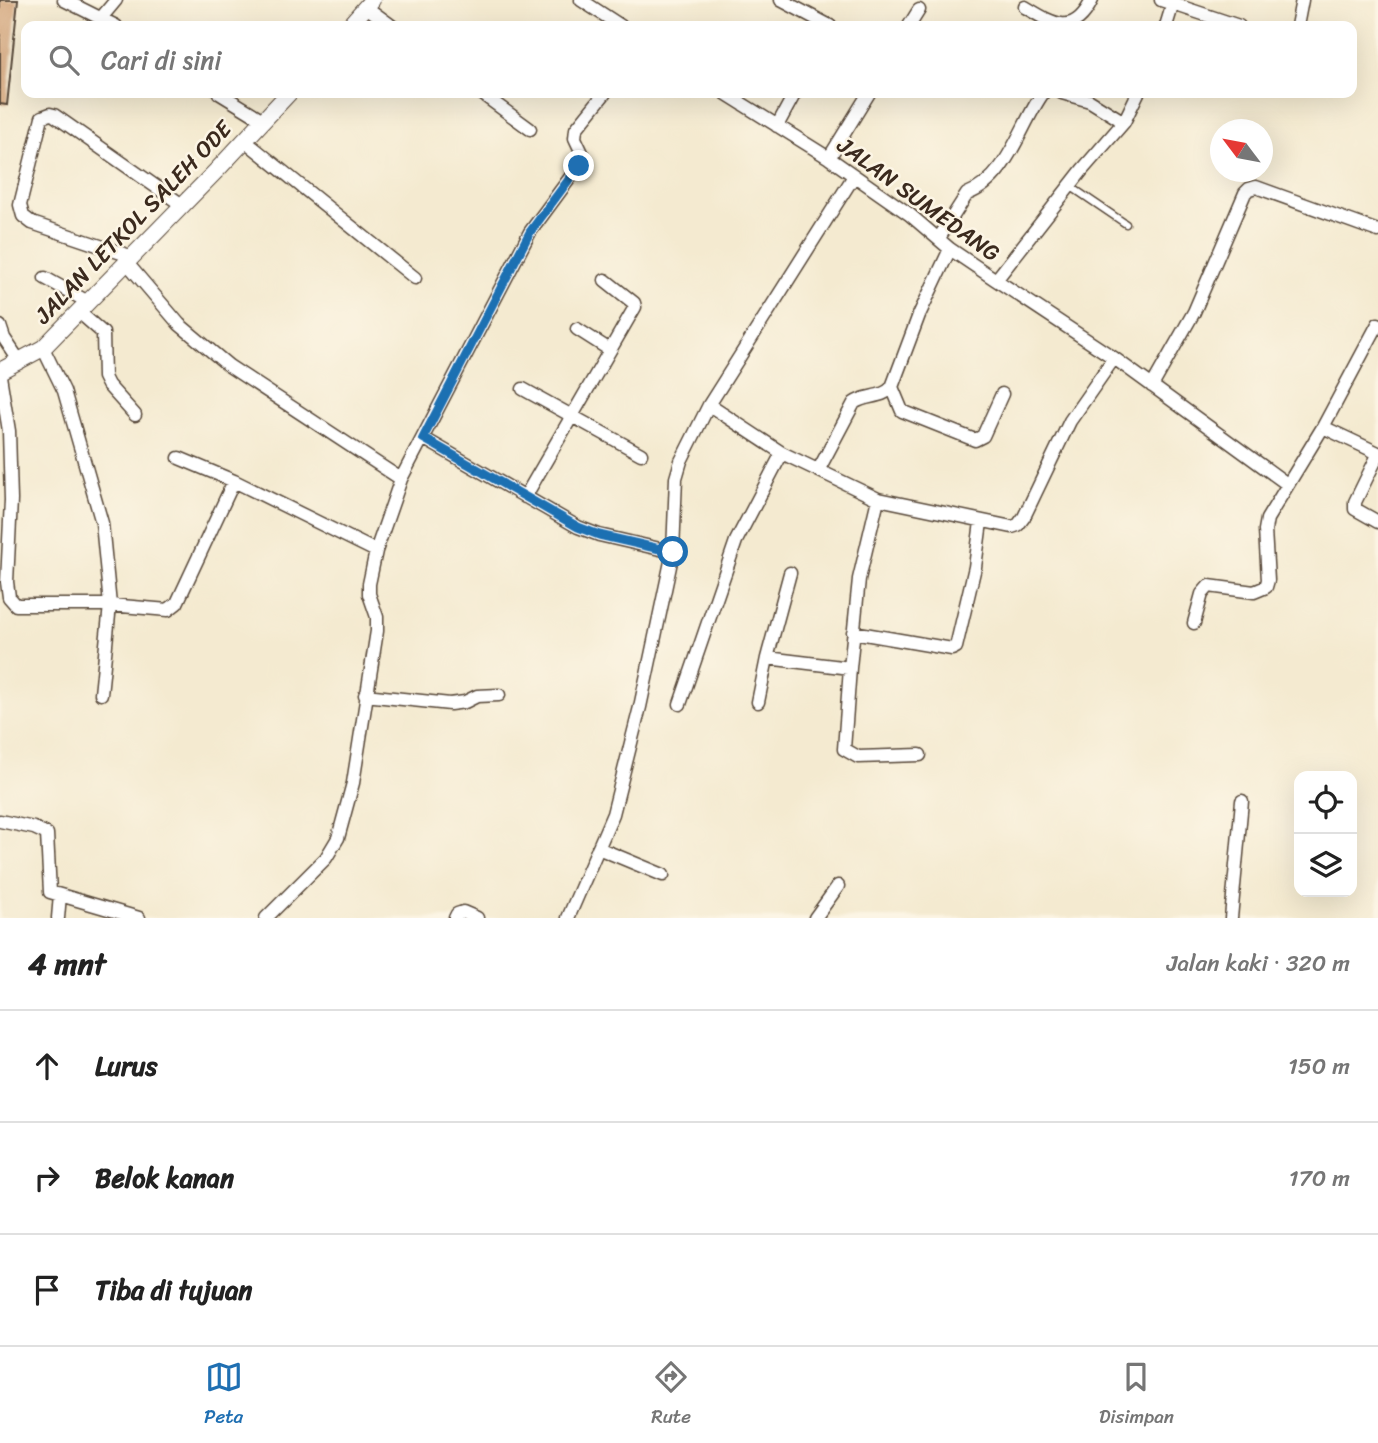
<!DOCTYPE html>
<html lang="id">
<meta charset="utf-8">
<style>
:root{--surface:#fff;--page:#f6f6f6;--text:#222;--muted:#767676;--line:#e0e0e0;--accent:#1f6fb2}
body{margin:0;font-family:Sriracha,sans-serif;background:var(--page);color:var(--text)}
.controls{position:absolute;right:21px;bottom:21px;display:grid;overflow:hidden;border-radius:14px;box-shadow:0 7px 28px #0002}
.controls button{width:63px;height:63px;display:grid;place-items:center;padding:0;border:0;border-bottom:2px solid var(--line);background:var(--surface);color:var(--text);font:35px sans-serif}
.compass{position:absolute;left:1210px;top:119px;width:63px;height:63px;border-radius:50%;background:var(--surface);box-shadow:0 7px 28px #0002;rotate:302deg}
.stop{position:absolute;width:21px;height:21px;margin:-16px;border:5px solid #1f6fb2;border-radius:50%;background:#fff}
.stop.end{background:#1f6fb2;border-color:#fff;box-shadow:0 2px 7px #0008}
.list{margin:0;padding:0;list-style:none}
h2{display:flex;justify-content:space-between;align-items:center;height:91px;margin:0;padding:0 28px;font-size:30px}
h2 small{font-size:23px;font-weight:400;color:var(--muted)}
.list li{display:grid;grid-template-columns:46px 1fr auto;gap:21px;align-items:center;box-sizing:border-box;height:112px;padding:0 28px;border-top:2px solid var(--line)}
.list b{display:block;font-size:26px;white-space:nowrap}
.list em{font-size:23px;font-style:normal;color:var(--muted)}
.icon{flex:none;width:38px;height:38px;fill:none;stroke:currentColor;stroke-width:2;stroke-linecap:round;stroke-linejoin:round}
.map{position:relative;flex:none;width:1378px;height:918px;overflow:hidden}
.search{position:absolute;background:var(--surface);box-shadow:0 7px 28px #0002;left:21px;right:21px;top:21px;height:77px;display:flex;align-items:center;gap:18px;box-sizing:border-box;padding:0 24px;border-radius:14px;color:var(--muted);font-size:26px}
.sheet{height:427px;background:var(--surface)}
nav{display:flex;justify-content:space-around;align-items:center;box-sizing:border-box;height:98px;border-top:2px solid var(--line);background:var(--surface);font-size:19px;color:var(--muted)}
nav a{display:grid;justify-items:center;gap:4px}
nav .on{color:var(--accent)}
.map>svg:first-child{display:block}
.building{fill:#cc996c}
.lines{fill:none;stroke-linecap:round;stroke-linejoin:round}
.service-casing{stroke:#574739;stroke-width:9}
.minor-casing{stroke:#574739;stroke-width:15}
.tertiary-casing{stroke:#574739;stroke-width:18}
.service{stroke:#fff;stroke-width:6}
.minor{stroke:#fff;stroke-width:12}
.tertiary{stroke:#fff;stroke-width:16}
.route{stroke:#1f6fb2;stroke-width:9}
.labels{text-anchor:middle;stroke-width:5;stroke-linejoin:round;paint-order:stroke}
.street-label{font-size:23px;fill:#3b2a1e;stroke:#fcf5e5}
</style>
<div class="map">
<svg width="1378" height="918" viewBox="0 0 1378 918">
<rect width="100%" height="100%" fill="#fcf5e5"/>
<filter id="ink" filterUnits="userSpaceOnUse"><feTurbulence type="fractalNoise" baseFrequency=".0143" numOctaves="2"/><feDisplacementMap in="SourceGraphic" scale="14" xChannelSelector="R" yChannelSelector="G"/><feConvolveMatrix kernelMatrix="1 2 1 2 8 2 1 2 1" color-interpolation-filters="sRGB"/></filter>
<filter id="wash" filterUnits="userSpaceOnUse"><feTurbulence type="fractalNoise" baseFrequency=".00686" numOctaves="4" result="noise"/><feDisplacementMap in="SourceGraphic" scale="28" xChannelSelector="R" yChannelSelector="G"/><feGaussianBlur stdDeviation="1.57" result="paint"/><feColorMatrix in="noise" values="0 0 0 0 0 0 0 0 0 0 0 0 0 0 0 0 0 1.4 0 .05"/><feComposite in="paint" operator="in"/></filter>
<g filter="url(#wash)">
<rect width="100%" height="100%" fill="#f4ead0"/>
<g id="blocks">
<path class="building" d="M0,0H18L7,105L0,104Z"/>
</g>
</g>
<g filter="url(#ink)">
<use href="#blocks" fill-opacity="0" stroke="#574739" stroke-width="2"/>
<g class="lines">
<defs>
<path id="service" d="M1070,186L1126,224"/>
<path id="minor" d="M64,0L116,26
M581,0L621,26
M781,0L830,26
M1161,0L1239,26
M366,7L392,26
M1025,7C1053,24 1074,38 1092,0
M101,18L116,0
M909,26L919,10
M1166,26L1174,0
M1297,26L1302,0
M219,93L263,120
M481,93L530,129
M725,93L829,158L909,214L950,249L996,280L1083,169L1124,122L1138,93
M1062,93L1090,101L1124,122
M777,126L795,93
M244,140L415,278
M829,158L869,93
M939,238L967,194C1008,179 1020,125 1043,93
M133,257L32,223L23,216L20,205L42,117L50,114L54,115L182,205
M127,263L179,324L229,366L401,479
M45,278L88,302
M996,280L1114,358L1287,484
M79,312L103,333L104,377L108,385L135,415
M0,326L4,338L20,362
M577,329L610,350
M43,348L64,391L102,523L110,605L101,694
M0,376L9,431L11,500L7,582L9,597L16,605H110L168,610L177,603L234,481L376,551
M1152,386L1194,312L1245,193L1249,189L1256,187L1378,231
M892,387L902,411L975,440L983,436L1002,394
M523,389L641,454
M709,405L782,453L878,499L1012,527L1018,525L1024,517L1070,421L1114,358
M1323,427L1378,453
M423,438L578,527L599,535L673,552
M1378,455L1355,502V509L1378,522
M179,458L234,481
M819,469L854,403C866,394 882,399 892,387L919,315L950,249
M525,497L635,307L634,303L605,280
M878,499L859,579L850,668L844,749L858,757L920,755
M1194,623L1202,594L1209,586L1254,592L1266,587L1268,580L1265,530L1267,519L1323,427L1378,324
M853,632L952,649L956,647L975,567L981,522
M767,658L850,668
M365,695L450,704L465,702L477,696L499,695
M758,702L767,658L790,573
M680,704L736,541L782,453
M0,821L34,828L47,834L50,892L139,918
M598,848L663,875
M58,918L60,895
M266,918L326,858L338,838L353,783L377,631V617L369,594V584L376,551L401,479L530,232L581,163L583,155L575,138L576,129L605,93
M455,918L457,914L463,912L477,918
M568,918L613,814L640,707L673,552L676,478L681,461L709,405L854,176
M815,918L838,886
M1231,918L1242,801"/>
<path id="tertiary" d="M349,26L372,0
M0,371L43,348L217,170L289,93"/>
</defs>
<use href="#service" class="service-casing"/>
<use href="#minor" class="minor-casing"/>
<use href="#tertiary" class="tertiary-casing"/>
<use href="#service" class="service"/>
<use href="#minor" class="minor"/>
<use href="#tertiary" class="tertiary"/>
</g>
</g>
<g class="lines" filter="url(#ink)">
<path class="route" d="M579,166L530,232L423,438L578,527L599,535L673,552"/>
</g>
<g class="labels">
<g class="street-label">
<text transform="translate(919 199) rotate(36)" y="8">JALAN SUMEDANG</text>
<text transform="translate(133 222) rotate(-46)" y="8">JALAN LETKOL SALEH ODE</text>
</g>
</g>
</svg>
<div class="controls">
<button><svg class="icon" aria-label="locate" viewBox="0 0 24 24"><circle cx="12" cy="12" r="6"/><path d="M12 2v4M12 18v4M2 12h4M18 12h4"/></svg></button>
<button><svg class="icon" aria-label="layers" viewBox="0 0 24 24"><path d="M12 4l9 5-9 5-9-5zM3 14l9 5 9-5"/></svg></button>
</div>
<svg class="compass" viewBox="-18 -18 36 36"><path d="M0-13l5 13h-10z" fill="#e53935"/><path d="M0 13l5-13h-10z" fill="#767676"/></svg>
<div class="stop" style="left:673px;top:552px"></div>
<div class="stop end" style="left:579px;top:166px"></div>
<div class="search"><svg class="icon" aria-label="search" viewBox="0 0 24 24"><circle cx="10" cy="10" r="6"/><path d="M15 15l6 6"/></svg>Cari di sini</div>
</div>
<section class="sheet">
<h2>4 mnt<small>Jalan kaki · 320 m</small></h2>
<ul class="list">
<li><svg class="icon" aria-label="ahead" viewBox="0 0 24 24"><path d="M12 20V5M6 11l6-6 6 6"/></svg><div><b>Lurus</b></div><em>150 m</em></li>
<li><svg class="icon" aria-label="right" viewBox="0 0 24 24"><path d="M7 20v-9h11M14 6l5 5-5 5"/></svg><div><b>Belok kanan</b></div><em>170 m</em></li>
<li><svg class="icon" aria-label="arrive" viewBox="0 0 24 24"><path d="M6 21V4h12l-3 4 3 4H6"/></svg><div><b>Tiba di tujuan</b></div></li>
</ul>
</section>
<nav>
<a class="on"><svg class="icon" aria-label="map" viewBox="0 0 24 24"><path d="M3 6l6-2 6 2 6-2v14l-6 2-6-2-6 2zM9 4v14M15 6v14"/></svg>Peta</a>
<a><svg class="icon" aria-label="directions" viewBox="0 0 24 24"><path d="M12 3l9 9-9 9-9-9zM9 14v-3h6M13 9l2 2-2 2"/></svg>Rute</a>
<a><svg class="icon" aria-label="saved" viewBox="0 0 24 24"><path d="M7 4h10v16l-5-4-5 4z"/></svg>Disimpan</a>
</nav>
